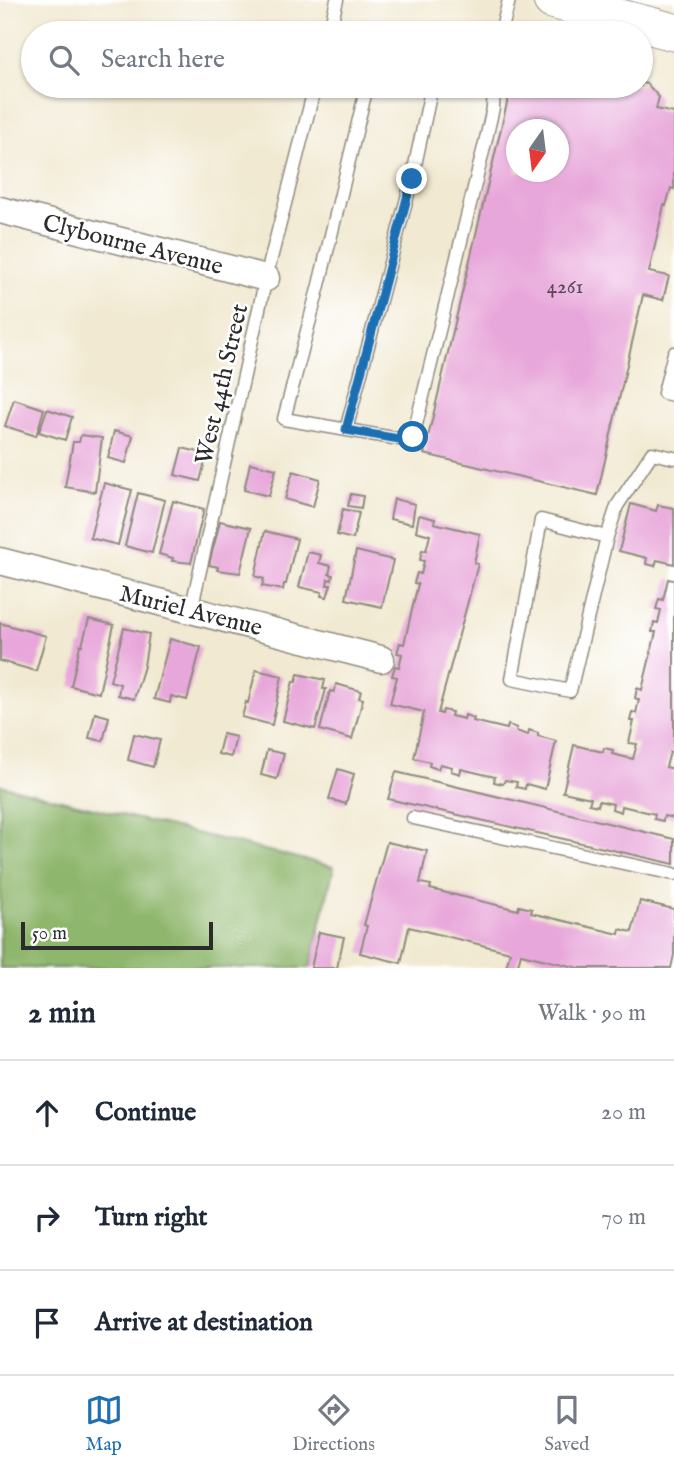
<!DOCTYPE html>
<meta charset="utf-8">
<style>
:root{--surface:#fff;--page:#f2f2f3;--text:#1f2937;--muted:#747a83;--line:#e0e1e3;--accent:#1f6fb2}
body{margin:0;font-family:"IM FELL English",serif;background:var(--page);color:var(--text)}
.compass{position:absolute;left:506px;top:119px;width:63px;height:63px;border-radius:50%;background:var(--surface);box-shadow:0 2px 5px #0004;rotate:194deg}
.scale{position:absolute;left:21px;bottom:18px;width:192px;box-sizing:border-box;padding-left:7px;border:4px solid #2b2b2b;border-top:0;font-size:19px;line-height:24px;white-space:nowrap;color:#2b2b2b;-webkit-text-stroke:5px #fff;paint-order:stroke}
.stop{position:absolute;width:21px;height:21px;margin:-16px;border:5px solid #1f6fb2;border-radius:50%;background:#fff}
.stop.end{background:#1f6fb2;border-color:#fff;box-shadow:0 2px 7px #0008}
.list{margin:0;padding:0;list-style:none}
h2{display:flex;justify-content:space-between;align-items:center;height:91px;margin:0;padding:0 28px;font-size:30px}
h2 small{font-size:23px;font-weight:400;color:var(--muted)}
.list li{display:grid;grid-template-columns:46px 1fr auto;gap:21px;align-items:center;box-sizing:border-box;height:105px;padding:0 28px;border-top:2px solid var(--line)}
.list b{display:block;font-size:26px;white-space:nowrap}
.list em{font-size:23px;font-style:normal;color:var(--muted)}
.icon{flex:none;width:38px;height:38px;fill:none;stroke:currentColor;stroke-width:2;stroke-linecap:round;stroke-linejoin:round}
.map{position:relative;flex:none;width:674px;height:968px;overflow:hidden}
.search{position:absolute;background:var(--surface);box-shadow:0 2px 5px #0004;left:21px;right:21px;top:21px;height:77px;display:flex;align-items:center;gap:18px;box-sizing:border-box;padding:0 24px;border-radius:38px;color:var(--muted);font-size:26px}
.sheet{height:406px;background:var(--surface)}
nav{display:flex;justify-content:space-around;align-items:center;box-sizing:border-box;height:98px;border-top:2px solid var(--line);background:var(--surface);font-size:19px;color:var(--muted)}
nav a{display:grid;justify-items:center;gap:4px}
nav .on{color:var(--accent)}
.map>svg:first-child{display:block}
.forest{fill:#8eb66c;stroke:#5c704c;stroke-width:2}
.building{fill:#e8a7da;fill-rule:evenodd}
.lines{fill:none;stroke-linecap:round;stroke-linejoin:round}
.lane-casing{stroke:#8e8a7e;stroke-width:15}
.street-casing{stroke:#8e8a7e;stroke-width:29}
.secondary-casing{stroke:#8e8a7e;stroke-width:39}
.lane{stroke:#fff;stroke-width:12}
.street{stroke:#fff;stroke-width:26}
.secondary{stroke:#fff;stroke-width:37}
.route{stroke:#1f6fb2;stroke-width:9}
.labels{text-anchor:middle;stroke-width:5;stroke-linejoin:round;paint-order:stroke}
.number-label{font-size:21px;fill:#5a4a57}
.street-label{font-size:24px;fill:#2b2b2b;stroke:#fff}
</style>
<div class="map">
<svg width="674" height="968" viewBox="0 0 674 968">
<rect width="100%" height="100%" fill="#fff"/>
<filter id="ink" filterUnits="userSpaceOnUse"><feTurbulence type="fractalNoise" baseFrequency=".0143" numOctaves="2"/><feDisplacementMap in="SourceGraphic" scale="14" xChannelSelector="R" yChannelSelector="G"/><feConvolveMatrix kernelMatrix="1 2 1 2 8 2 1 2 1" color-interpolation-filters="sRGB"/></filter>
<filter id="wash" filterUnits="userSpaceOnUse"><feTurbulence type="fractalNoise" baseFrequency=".00686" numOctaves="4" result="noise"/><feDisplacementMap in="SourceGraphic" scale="28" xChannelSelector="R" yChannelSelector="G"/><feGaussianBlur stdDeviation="1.57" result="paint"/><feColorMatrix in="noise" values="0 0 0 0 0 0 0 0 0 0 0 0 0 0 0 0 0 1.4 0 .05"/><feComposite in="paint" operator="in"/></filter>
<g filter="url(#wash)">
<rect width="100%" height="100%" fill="#f1e9d1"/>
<path class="forest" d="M0,785L334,867L310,968H0Z"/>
<g id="blocks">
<path class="building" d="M641,83L647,84L659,97L656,109L674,113V189L671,188L666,206L664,205L649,272L669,276L663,300L643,295L597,495L424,454L511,86H600L626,90L631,86H641ZM516,130H558V172H516Z
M14,399L44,409L36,436L5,426Z
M47,409L72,417L65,440L39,432Z
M114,431L133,436L126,463L108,458Z
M81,435L102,438L95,492L65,487L73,442H79Z
M182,448L207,454L200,481L175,475Z
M250,463L276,469L269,496L244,490Z
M293,471L320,479L313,507L285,499Z
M104,483L132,490L118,545L90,538Z
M138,493L165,500L152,553L125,546Z
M351,494L363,496L361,508L348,506Z
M394,499L415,504L412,524L390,519Z
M173,501L204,509L191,563L172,561L173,558L159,554Z
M631,504L656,511L658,505L674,508V564L657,560L655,566L646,564L647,558L619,551Z
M343,509L359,513L353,539L337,535Z
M419,515L435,519L434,523L480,534L474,563L478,564L438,713L442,714L443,710L452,712L451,716L464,719L465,715L474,718L473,721L507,729L508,725L517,728L516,731L528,735L529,730L538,733V736L556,741L545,789L526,784L525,789L516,787L517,782L505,780L503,784L494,782L495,777L461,769L460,774L451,771L452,767L440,764L438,769L429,766L430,762L414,758L424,712L390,704L397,677L392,676L395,666L399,667L402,654L397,653L400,643L404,644L418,584L414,583L417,573L421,574L424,561L420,560L422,550L426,551L430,535L416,531Z
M220,521L251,528L240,573L217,570L218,567L209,565Z
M265,531L297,539L286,584H284L283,590L262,586L264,579L255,576Z
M356,551L393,560L382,607L346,599Z
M308,552L321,555L319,563L331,566L329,574L333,575L332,580L328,579L327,585H331L327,597L321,596L322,592L299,587Z
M668,579L674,580V753L670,752L666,767L674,769V818L664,816L663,821L654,819L655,814L622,806L621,812L612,809L613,804L599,801L598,806L589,804L591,798L563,792L574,745L603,752L604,748L613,750L612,754L633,759L637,744L629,743L634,721H630L632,712L636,713L639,700L635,698L637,688L642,690L656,632H652L654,622L658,623L661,610L656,609L659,599L663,600Z
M89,619L114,625L99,693L71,686L80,645H82Z
M0,623L46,636L36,671L0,661Z
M124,628L149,634L144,666L134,699L118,695L120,684L110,681Z
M170,639L201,647L187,700L171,696L170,703L154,699Z
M256,670L282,676L272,725L242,717L246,702L248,703Z
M298,674L325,680L323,689H326L315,729L283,721L293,681L296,682Z
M336,684L361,691L359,698L363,699L352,739L320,730L330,691L334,692Z
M95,713L109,717L103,741L89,738Z
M134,734L160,740L153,767L128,760Z
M223,734L236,737L231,757L218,754Z
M267,750L284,754L277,779L261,775Z
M338,769L354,774L346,804L329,799Z
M396,772L674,839V864L388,799Z
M387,842L427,851L420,883L431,885L430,889L518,910L519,906L532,909L531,913L619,934L620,929L632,932L640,901L674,909V955L671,968H579L521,954L517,968H506L510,952L409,927L401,963L360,953L367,926L364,925Z
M319,932L344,937L337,968H311Z"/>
</g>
</g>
<g filter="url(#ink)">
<use href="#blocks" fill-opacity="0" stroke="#8e8a7e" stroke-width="2"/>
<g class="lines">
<defs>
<path id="lane" d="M329,33L337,0
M501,33L509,0
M367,86L319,285L284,419L399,439L413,437L485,143L493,108L494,86
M674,353L664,393L674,395
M346,430L412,179L432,86
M607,537L541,520L512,679L570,691L607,537L617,506L652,453L674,458
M191,610L266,278L315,86
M413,818L674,874"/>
<path id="street" d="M0,210L266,278
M0,561L381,659"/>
<path id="secondary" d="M552,0L674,32"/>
</defs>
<use href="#lane" class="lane-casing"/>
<use href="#street" class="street-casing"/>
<use href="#secondary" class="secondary-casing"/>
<use href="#lane" class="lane"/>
<use href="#street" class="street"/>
<use href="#secondary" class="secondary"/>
</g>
</g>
<g class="lines" filter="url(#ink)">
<path class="route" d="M412,179L346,430L399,439L413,437"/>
</g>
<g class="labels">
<g class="number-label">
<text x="565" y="293">4261</text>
</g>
<g class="street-label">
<text transform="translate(133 244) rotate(14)" y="8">Clybourne Avenue</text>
<text transform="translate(221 384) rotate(-77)" y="8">West 44th Street</text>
<text transform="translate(191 610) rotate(14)" y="8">Muriel Avenue</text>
</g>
</g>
</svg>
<svg class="compass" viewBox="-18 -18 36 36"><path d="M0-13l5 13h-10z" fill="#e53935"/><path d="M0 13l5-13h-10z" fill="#747a83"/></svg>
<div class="scale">50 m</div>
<div class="stop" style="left:413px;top:437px"></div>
<div class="stop end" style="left:412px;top:179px"></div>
<div class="search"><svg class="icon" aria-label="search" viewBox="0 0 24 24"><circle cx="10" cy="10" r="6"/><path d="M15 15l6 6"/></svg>Search here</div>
</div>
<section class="sheet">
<h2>2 min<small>Walk · 90 m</small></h2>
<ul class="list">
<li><svg class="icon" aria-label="ahead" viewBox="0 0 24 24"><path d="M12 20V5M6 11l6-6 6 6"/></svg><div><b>Continue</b></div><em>20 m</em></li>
<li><svg class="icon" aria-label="right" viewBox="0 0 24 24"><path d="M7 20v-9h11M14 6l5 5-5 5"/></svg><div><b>Turn right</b></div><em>70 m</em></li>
<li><svg class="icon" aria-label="arrive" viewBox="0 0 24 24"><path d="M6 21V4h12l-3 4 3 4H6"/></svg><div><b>Arrive at destination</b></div></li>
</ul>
</section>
<nav>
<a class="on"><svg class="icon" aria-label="map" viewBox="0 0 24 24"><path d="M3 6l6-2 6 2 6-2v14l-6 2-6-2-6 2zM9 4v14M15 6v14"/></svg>Map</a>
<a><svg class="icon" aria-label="directions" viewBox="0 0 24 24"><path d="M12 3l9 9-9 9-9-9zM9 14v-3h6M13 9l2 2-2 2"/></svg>Directions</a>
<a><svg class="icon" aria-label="saved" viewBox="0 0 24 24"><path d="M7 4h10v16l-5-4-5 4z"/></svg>Saved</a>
</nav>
